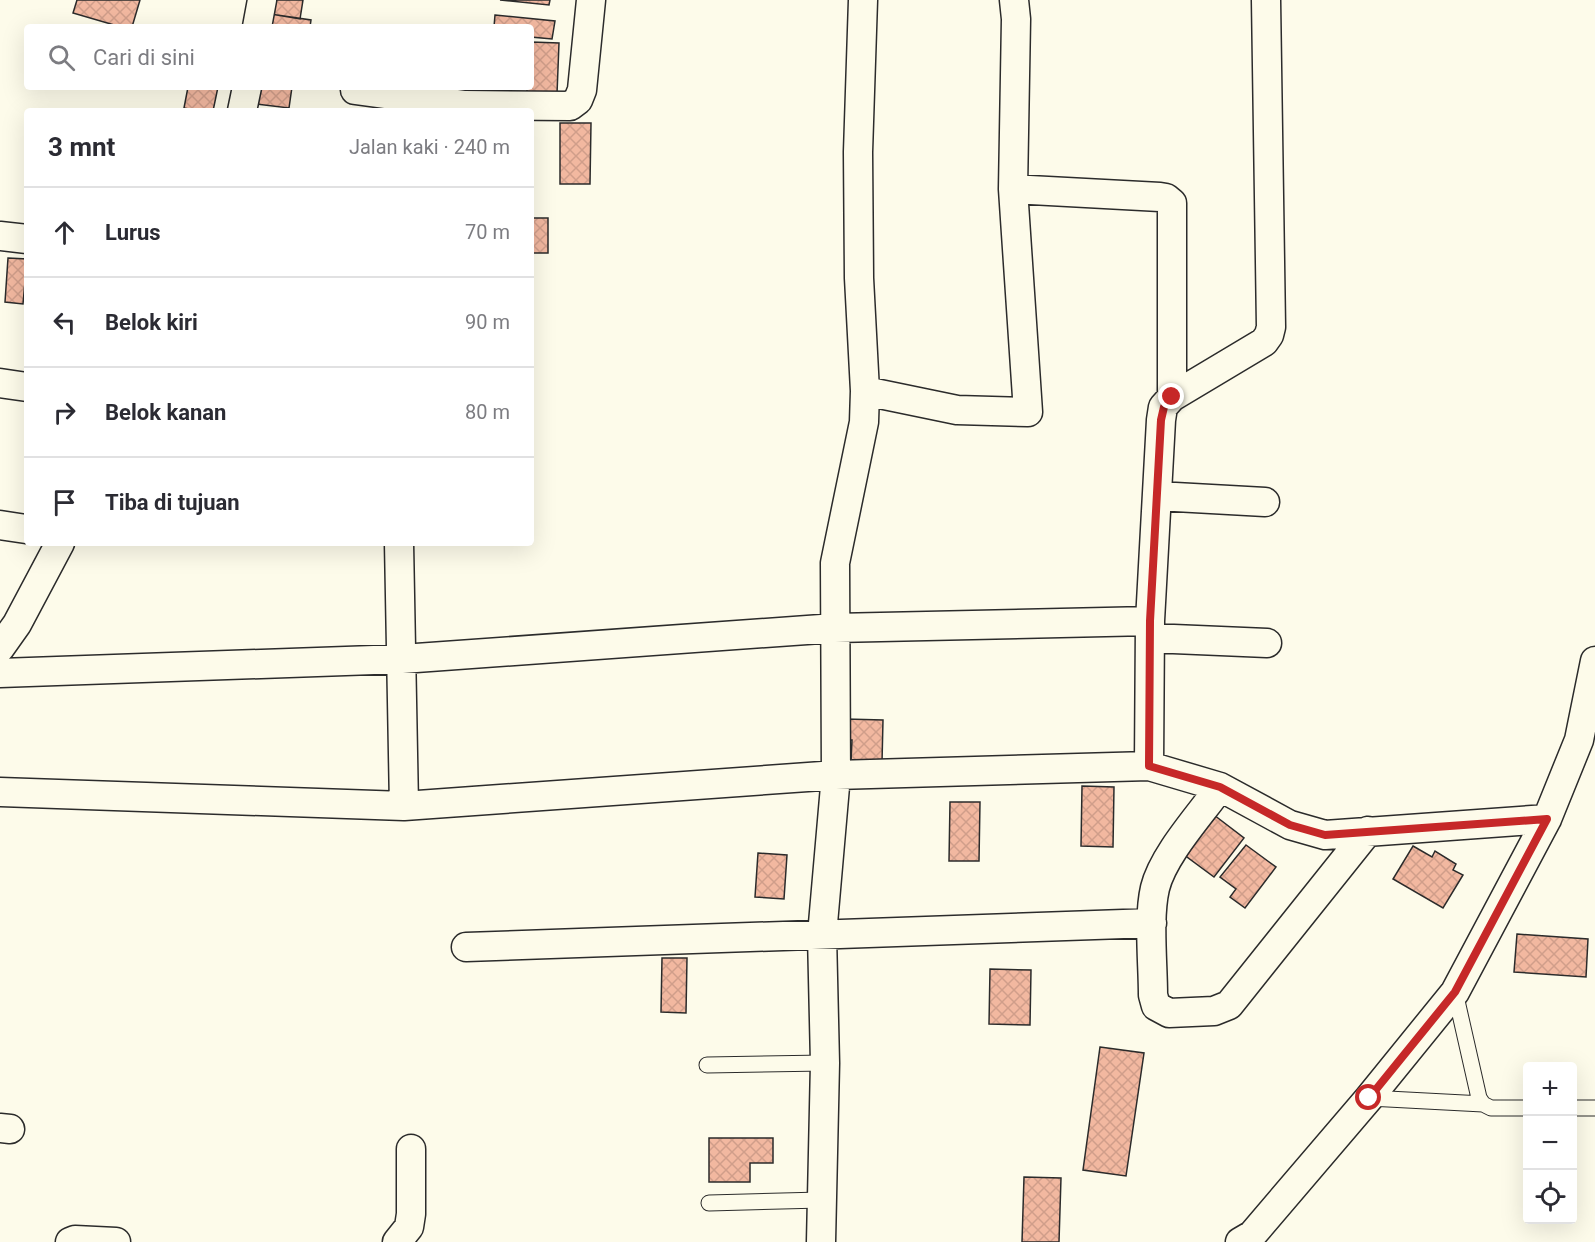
<!DOCTYPE html>
<html lang="id">
<meta charset="utf-8">
<style>
:root{--surface:#fff;--page:#f7f7f7;--text:#2b2b33;--muted:#7c7c81;--line:#e1e1e2}
body{margin:0;font-family:Roboto,sans-serif;background:var(--page);color:var(--text)}
.controls{position:absolute;right:18px;bottom:18px;display:grid;overflow:hidden;border-radius:6px;box-shadow:0 6px 24px #0002}
.controls button{width:54px;height:54px;display:grid;place-items:center;padding:0;border:0;border-bottom:2px solid var(--line);background:var(--surface);color:var(--text);font:30px sans-serif}
.stop{position:absolute;width:18px;height:18px;margin:-14px;border:4px solid #c62828;border-radius:50%;background:#fff}
.stop.end{background:#c62828;border-color:#fff;box-shadow:0 2px 6px #0008}
.list{margin:0;padding:0;list-style:none}
h2{display:flex;justify-content:space-between;align-items:center;height:78px;margin:0;padding:0 24px;font-size:26px}
h2 small{font-size:20px;font-weight:400;color:var(--muted)}
.list li{display:grid;grid-template-columns:39px 1fr auto;gap:18px;align-items:center;box-sizing:border-box;height:90px;padding:0 24px;border-top:2px solid var(--line)}
.list b{display:block;font-size:22px;white-space:nowrap}
.list em{font-size:20px;font-style:normal;color:var(--muted)}
.icon{flex:none;width:33px;height:33px;fill:none;stroke:currentColor;stroke-width:2;stroke-linecap:round;stroke-linejoin:round}
.map{position:relative;flex:none;width:1595px;height:1242px;overflow:hidden}
.search{position:absolute;background:var(--surface);box-shadow:0 6px 24px #0002;left:24px;top:24px;width:510px;height:66px;display:flex;align-items:center;gap:15px;box-sizing:border-box;padding:0 21px;border-radius:6px;color:var(--muted);font-size:22px}
.panel{position:absolute;background:var(--surface);box-shadow:0 6px 24px #0002;left:24px;top:108px;width:510px;height:438px;border-radius:6px}
.map>svg:first-child{display:block}
.building{fill:url(#building-cross-hatch);stroke:#2b2b2b;stroke-width:1.5}
.lines{fill:none;stroke-linecap:round;stroke-linejoin:round}
.lane-casing{stroke:#2b2b2b;stroke-width:17}
.street-casing{stroke:#2b2b2b;stroke-width:31}
.lane{stroke:#fdfbea;stroke-width:15}
.street{stroke:#fdfbea;stroke-width:28}
.route{stroke:#c62828;stroke-width:8}
</style>
<div class="map">
<svg width="1595" height="1242" viewBox="0 0 1595 1242">
<defs>
<pattern id="building-cross-hatch" width="8" height="8" patternUnits="userSpaceOnUse" patternTransform="scale(1.5)"><rect width="8" height="8" fill="#f2b8a0"/><path d="M0 0l8 8M0 8l8-8" fill="none" stroke="#d09e8a"/></pattern>
</defs>
<rect width="100%" height="100%" fill="#fdfbea"/>
<path class="building" d="M77,0H140L132,27H121L73,13Z
M272,0H303L300,19L270,14Z
M500,0H550L549,5Z
M270,14L311,20L310,27H268Z
M495,15L555,21L552,39L531,37V27H494Z
M531,42L559,43L557,94L527,92V87H531Z
M188,87H218L213,111H199L184,108Z
M249,87H292L289,108L247,103Z
M560,123H591L590,184H560Z
M531,218H548V253H531Z
M8,258L27,259L23,304L5,302Z
M845,719L883,720L882,763L851,762L852,740H844Z
M1082,786L1114,787L1113,847L1081,846Z
M950,802H980L979,861H949Z
M1214,815L1244,838L1214,877L1183,854Z
M1246,845L1276,867L1245,908L1230,897L1236,889L1220,877Z
M1413,846L1432,857L1435,851L1456,864L1453,870L1463,875L1443,908L1393,879Z
M758,853L787,855L784,899L755,897Z
M1517,934L1588,939L1586,977L1514,972Z
M662,958H687L686,1013L661,1012Z
M990,969L1031,970L1030,1025L989,1024Z
M1100,1047L1144,1053L1126,1176L1083,1170Z
M709,1138H773V1163H750V1182H709Z
M1024,1177L1061,1178L1059,1242H1022Z"/>
<g class="lines">
<defs>
<path id="lane" d="M1455,992L1479,1098L1483,1104
M707,1065L825,1063
M1369,1098L1483,1104L1491,1108H1528
M1572,1108H1595
M709,1203L821,1200"/>
<path id="street" d="M257,27L262,0
M355,90L465,105L570,106L578,100L582,90L591,0
M242,111L247,87
M1013,189L1160,197L1166,198L1172,203V397
M0,236L27,239
M0,383L27,387
M865,391L957,410L1028,412L1013,189L1016,19L1014,0
M1157,496L1265,502
M0,525L26,529
M399,543L404,806
M1150,638L1267,643
M0,648L17,624L60,543
M0,673L402,659L835,628L1150,621
M1149,766L1150,621L1161,420L1163,407L1172,397L1264,342L1269,335L1271,327L1266,0
M1220,787C1200,815 1163,855 1155,888C1148,918 1153,964 1153,995L1156,1006L1169,1013L1214,1011L1229,1005L1368,831
M0,792L404,806L836,775L1149,766L1220,787L1290,825L1325,835L1547,819
M466,947L1152,923
M0,1128L10,1129
M70,1242L75,1240L116,1242
M397,1242L409,1227L411,1214V1149
M821,1242L825,1063L822,935L836,775L835,563L864,422L865,391L859,278L858,152L863,0
M1240,1242L1252,1235L1369,1098L1455,992L1547,819L1579,740L1595,661"/>
</defs>
<use href="#lane" class="lane-casing"/>
<use href="#street" class="street-casing"/>
<use href="#lane" class="lane"/>
<use href="#street" class="street"/>
</g>
<g class="lines">
<path class="route" d="M1172,397L1164,407L1161,420L1150,621L1149,766L1220,787L1290,825L1325,835L1547,819L1455,992L1369,1098"/>
</g>
</svg>
<div class="controls">
<button>+</button>
<button>−</button>
<button><svg class="icon" aria-label="locate" viewBox="0 0 24 24"><circle cx="12" cy="12" r="6"/><path d="M12 2v4M12 18v4M2 12h4M18 12h4"/></svg></button>
</div>
<div class="stop" style="left:1369px;top:1098px"></div>
<div class="stop end" style="left:1172px;top:397px"></div>
<div class="search"><svg class="icon" aria-label="search" viewBox="0 0 24 24"><circle cx="10" cy="10" r="6"/><path d="M15 15l6 6"/></svg>Cari di sini</div>
<section class="panel">
<h2>3 mnt<small>Jalan kaki · 240 m</small></h2>
<ul class="list">
<li><svg class="icon" aria-label="ahead" viewBox="0 0 24 24"><path d="M12 20V5M6 11l6-6 6 6"/></svg><div><b>Lurus</b></div><em>70 m</em></li>
<li><svg class="icon" aria-label="left" viewBox="0 0 24 24"><path d="M17 20v-9H6M10 6l-5 5 5 5"/></svg><div><b>Belok kiri</b></div><em>90 m</em></li>
<li><svg class="icon" aria-label="right" viewBox="0 0 24 24"><path d="M7 20v-9h11M14 6l5 5-5 5"/></svg><div><b>Belok kanan</b></div><em>80 m</em></li>
<li><svg class="icon" aria-label="arrive" viewBox="0 0 24 24"><path d="M6 21V4h12l-3 4 3 4H6"/></svg><div><b>Tiba di tujuan</b></div></li>
</ul>
</section>
</div>
